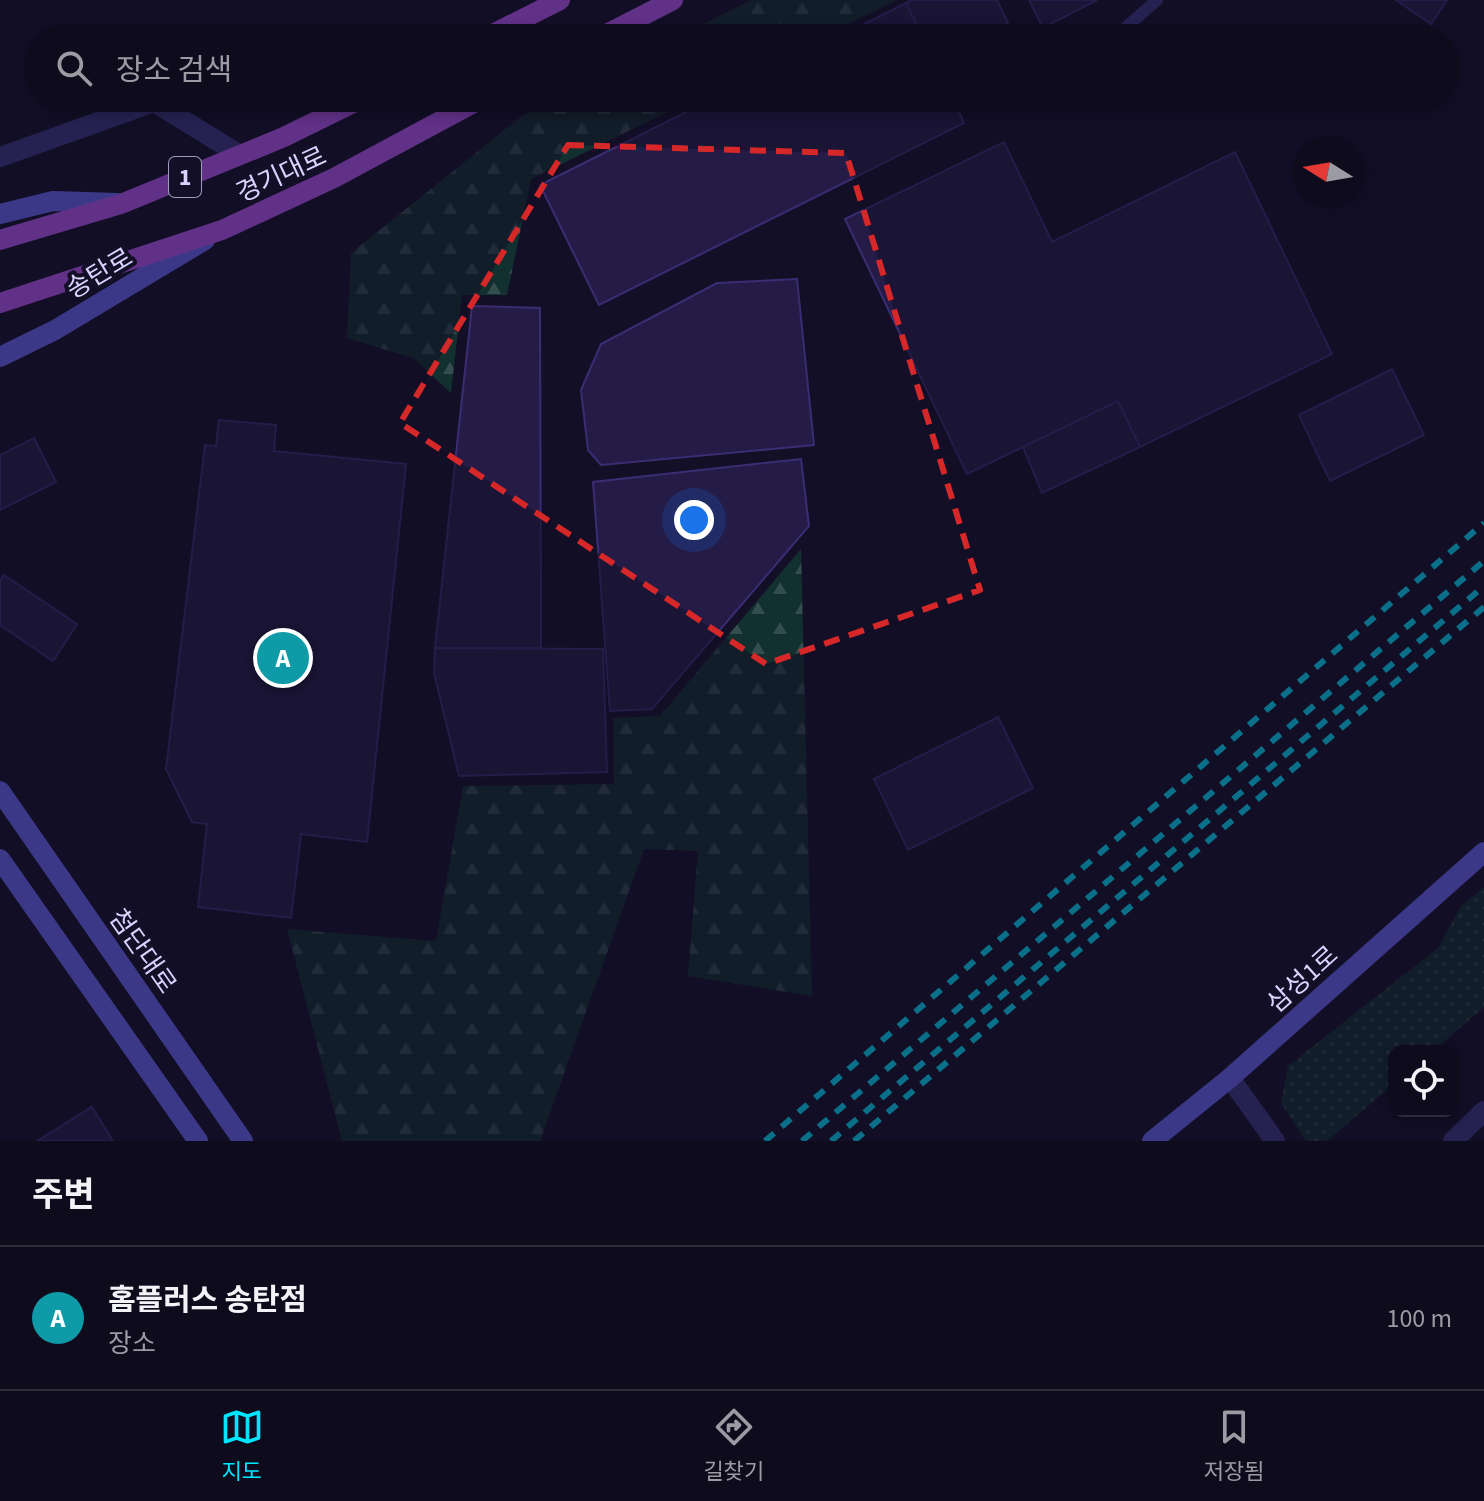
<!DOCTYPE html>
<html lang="ko">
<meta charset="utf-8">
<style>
:root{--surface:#0e0b1c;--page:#171425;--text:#f1f3f6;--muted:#9b9ba3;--line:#2e2b3b;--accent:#00e5ff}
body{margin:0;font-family:"Source Sans 3","Noto Sans KR",sans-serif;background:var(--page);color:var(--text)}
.controls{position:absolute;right:24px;bottom:24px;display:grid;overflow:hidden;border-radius:16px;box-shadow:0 4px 12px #0003}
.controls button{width:72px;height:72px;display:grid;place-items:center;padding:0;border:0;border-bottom:2px solid var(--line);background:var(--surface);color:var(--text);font:40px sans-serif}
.compass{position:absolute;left:1292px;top:136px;width:72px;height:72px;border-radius:50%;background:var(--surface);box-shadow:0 4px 12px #0003;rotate:281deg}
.you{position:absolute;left:694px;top:520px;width:28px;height:28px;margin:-20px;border:6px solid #fff;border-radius:50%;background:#1a73e8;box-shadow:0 0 0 12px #1a73e833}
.badge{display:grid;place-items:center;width:52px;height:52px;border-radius:50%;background:var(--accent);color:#fff;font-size:26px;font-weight:700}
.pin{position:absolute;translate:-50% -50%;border:4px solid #fff;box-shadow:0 2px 8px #0006}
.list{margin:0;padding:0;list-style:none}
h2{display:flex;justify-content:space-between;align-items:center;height:104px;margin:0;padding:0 32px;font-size:34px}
h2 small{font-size:26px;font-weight:400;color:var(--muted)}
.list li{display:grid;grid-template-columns:52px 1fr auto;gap:24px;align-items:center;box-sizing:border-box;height:144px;padding:0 32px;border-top:2px solid var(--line)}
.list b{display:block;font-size:30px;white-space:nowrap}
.list p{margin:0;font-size:26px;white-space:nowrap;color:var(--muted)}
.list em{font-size:26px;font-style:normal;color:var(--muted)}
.icon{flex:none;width:44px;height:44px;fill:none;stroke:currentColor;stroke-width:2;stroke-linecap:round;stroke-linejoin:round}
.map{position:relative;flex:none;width:1484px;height:1141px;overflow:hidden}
.search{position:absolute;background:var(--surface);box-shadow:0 4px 12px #0003;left:24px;right:24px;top:24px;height:88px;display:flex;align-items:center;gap:20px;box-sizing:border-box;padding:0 28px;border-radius:44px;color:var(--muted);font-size:30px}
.sheet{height:248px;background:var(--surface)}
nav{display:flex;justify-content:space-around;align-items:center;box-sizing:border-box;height:112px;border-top:2px solid var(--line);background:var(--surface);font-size:22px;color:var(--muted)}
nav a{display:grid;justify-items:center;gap:4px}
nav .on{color:var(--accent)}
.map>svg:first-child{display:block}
.grass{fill:url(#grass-dots)}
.forest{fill:url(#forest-firs)}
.building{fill:#241b47;stroke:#3b2d73;stroke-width:2}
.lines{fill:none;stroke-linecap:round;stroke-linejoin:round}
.lane{stroke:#3d3a85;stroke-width:12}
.street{stroke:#3d3a85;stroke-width:20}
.secondary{stroke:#6f6bff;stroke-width:20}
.primary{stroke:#c25bff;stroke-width:20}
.rail{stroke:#00e5ff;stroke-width:6;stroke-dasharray:12 10;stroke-linecap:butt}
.marked{fill:none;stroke:#d62828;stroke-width:6;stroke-dasharray:16 10;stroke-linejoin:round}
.labels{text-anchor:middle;stroke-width:8;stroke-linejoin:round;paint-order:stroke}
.shield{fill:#130f26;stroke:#9e99be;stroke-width:2}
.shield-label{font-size:24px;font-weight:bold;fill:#d9d4ff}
.street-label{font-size:26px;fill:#d9d4ff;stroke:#130f26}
</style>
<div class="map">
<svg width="1484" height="1141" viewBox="0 0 1484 1141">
<defs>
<pattern id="grass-dots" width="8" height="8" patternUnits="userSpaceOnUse" patternTransform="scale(2)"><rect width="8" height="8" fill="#12302f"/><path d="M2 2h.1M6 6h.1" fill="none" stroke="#344d4e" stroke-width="1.8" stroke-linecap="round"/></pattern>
<pattern id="forest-firs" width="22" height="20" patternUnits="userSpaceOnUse" patternTransform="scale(2)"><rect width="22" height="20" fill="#12302f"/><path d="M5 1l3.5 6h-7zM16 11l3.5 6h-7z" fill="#344d4e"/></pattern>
</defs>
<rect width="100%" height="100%" fill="#130f26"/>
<path class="grass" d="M1484,887V1007L1433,1051H1394V1084L1327,1141H1306L1281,1103L1288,1066L1438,948L1461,906Z"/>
<path class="forest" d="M751,0H897L819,38H675Z
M556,98H696L531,179L507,295H462L451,393L413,358L347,338L351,253L523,115Z
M801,549L812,996L688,976L698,851L644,849L540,1141H342L287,929L436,941L463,786L614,784L613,718L660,716Z"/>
<path class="building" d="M912,0H997L1008,23L977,38H923L906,3Z
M1029,0H1097L1043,28Z
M1396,0H1447L1431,24Z
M906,3L923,38H836Z
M714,98H953L964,123L599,305L540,185Z
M953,98H983L959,110Z
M1004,142L1052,242L1235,152L1332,354L1140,447L1118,401L967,474L845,219Z
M797,279L814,445L601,465L588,450L581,390L601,344L717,283Z
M472,306L540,308L541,648H435Z
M1392,369L1424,435L1330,481L1299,415Z
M1118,401L1140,447L1042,493L1023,447Z
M219,420L276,425L274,451L406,464L367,842L301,834L291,918L198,907L207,824L192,822L166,769L205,445L216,446Z
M34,438L56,482L0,510V455Z
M801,459L809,526L652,709L610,711L593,482Z
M4,575L77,624L53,661L0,625V581Z
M435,648L603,649L607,772L459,776L434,673Z
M998,717L1033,788L908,850L874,779Z
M92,1107L113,1141H37Z"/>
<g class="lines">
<path class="lane" d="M1114,38L1157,0
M1042,101L1046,98"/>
<path class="street" d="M0,157L154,102L240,155
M1230,1078L1275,1141
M1453,1141L1484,1111"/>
<path class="secondary" d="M0,214L53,201L117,203
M0,357L55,330L205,240
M0,791L243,1141
M0,859L198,1141
M1152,1141L1230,1078L1484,852"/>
<path class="primary" d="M485,38L560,0
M599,38L673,0
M0,240L121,204L284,137L363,98
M0,303L222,230L334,178L483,98"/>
<path class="rail" d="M765,1141L1484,523
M802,1141L1484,561
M831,1141L1484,586
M854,1141L1484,607"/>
</g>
<path d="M0 0H1484V1141H0ZM568,145L846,153L980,590L766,664L400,423Z" fill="#130f26" fill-opacity=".55" fill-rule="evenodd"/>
<path class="marked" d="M568,145L846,153L980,590L766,664L400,423Z"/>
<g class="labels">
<rect class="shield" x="169" y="157" width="32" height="40" rx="6"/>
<g class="shield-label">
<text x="185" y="185">1</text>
</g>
<g class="street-label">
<text transform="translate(281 174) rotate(-25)" y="9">경기대로</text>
<text transform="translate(99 273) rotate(-31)" y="9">송탄로</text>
<text transform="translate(143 951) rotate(55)" y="9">첨단대로</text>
<text transform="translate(1302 979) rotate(-42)" y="9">삼성1로</text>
</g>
</g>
</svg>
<div class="controls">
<button><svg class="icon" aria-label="locate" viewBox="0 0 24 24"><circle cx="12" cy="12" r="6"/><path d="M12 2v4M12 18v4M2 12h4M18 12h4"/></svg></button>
</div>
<svg class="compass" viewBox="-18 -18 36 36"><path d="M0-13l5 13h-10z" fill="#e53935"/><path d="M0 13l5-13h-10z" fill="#9b9ba3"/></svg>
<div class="you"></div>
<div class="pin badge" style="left:283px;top:658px;background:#0f9aa8">A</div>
<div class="search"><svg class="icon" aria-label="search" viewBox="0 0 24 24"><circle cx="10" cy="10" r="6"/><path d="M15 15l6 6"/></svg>장소 검색</div>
</div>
<section class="sheet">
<h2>주변<small></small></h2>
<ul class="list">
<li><span class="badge" style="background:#0f9aa8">A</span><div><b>홈플러스 송탄점</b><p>장소</p></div><em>100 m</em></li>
</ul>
</section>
<nav>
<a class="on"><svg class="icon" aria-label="map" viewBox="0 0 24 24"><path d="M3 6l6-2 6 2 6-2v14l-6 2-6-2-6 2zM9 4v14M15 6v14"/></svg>지도</a>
<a><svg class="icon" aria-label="directions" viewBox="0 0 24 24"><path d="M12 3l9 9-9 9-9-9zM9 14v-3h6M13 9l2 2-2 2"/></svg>길찾기</a>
<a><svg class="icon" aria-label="saved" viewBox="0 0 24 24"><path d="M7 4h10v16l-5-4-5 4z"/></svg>저장됨</a>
</nav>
